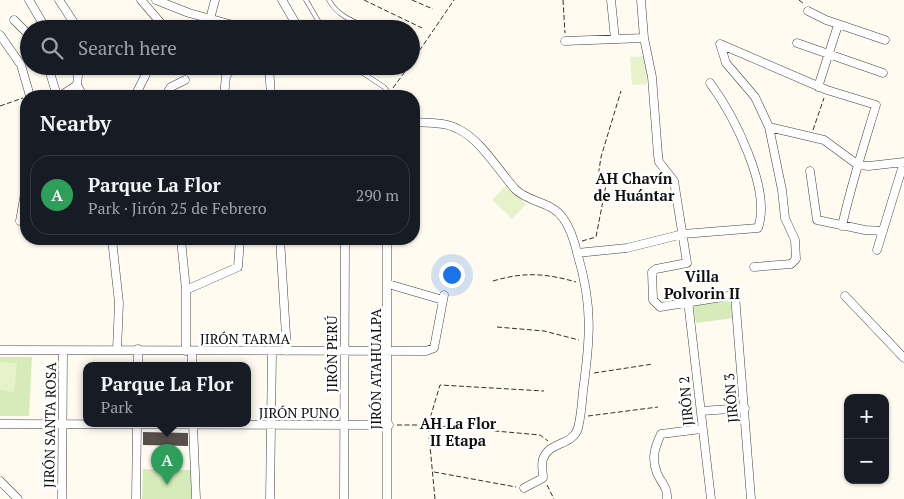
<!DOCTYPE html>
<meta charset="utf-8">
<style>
:root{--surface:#171b24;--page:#20242c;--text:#f1f3f6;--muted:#9ea1a6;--line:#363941;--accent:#dc959f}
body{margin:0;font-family:"PT Serif",serif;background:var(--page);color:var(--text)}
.controls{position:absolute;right:15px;bottom:15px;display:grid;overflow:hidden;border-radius:10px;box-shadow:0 1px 4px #0004}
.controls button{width:45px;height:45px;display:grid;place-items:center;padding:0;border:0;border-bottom:1px solid var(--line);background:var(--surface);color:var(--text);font:25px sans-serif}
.you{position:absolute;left:451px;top:274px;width:18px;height:18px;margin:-12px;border:4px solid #fff;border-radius:50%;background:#1a73e8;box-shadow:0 0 0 8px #1a73e833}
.badge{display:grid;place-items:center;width:32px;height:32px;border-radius:50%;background:var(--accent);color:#fff;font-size:16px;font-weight:700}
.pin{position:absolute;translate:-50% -41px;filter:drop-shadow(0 1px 2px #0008)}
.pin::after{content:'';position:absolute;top:26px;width:18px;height:15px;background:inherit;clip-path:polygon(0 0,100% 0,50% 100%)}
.popup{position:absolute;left:83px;top:362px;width:168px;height:65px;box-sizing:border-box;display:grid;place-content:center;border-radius:10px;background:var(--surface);filter:drop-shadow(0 1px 4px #0005);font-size:16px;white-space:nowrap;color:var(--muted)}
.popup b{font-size:19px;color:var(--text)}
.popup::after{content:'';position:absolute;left:50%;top:100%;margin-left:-10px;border:10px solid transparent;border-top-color:var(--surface)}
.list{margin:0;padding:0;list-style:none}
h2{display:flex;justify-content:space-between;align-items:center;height:65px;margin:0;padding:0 20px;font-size:21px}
h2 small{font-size:16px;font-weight:400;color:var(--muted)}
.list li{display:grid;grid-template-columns:32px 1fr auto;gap:15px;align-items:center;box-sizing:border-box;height:80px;margin:0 10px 10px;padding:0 10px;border:1px solid var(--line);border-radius:20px}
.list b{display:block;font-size:19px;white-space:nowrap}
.list p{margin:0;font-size:16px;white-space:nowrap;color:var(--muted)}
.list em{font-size:16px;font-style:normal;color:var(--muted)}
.icon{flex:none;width:28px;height:28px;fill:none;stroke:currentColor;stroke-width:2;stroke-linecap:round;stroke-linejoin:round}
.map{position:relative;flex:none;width:904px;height:499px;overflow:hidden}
.search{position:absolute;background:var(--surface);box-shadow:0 1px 4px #0004;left:20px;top:20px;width:400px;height:55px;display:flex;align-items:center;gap:12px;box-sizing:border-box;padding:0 18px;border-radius:28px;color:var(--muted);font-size:19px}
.panel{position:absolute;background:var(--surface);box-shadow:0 1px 4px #0004;left:20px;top:90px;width:400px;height:155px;border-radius:20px}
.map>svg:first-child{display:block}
.green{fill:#d6ebb9}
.pitch{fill:#e7f2cb}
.building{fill:#584f4b}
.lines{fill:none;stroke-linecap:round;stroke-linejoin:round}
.lane-casing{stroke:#424242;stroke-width:5}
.street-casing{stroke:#424242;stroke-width:9}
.path{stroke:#313131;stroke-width:1;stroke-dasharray:5 2.5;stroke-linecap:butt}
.lane{stroke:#fff;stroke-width:4}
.street{stroke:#fff;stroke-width:8}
.labels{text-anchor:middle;stroke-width:5;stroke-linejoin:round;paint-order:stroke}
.street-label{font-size:14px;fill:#0f0f0f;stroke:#fff}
.neighbourhood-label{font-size:15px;font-weight:bold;fill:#0f0f0f;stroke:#fff}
</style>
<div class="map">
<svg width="904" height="499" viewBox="0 0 904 499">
<rect width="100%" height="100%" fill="#fffbf0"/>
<path class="green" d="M730,301L733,318L696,323L693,306Z
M0,357H32L29,416H0Z
M143,469L191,470V499H142Z"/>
<path class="pitch" d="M646,56L647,84L632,85L630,57Z
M506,185L526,204L512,219L492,200Z
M0,362L17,363L14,392L0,390Z"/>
<path class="building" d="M143,432L188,433V446L143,445Z"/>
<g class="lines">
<defs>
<path id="lane" d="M306,0L323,29
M329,0C337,16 355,22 371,29
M352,66L384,87L391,96"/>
<path id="street" d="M29,0L46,29
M59,0L78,29
M141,0L166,29
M156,0L189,13L248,29
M282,0L299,29
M611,0L615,39
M641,0L644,38L652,77L658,155L659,162L674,181L687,263L656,269L652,272L653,300L660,307L735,295L751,499
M808,11L826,20L885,40
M210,19L215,0
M14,20L29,35
M0,35L21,65L30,96
M565,41L644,38
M797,43L883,73
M48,66L57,96
M63,66L65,70
M79,66L77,85L83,96
M269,66L271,96
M818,87L838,25
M60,96L77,85
M135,96L150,66
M165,96L171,87L185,80
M224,96L226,76L234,66
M414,122C428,123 445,122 458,129C480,139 499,171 515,189C529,203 551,201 563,218C571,229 575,243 578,256C593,306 590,340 583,391C582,403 581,417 578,428C573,446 549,441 543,459C541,464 543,473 543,478L524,488
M810,171L817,220L865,230L883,231
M20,221L26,187
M842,226C851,185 864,145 876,105L827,90L720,44L726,63L755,97L769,127L824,140L858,165L869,166L904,162
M112,239L119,303L117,350
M181,239L186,290V351
M280,239L287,351
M387,239V499
M877,250L904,162
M577,253L627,248L683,234L758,228C772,189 733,114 710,83
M754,267L791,264L796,259L795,240L785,218L782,190L769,127
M388,284L443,300
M186,290L238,267L240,239
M845,296L904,358
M688,301L711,499
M0,350L426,351L434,348L444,295
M192,352V366
M138,366V349
M701,411L745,408
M0,424L389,425
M193,424L196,499
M0,481L18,499
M62,499L63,351
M136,499L137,424
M270,499L272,351
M344,499L345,239
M667,499C668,487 661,483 657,473C651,458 655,447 661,434L701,429"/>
</defs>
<use href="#lane" class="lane-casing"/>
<use href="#street" class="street-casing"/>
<path class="path" d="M364,0L422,28
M412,0L433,9
M563,0L565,33
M799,0L804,4
M411,63L454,0
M393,88L409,66
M0,106L23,98
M813,130L824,98
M582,241L596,237L606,185L598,177L601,157L621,91
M493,281C523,272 545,273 576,282
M497,327L544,331L579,340
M594,373L653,364
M588,416L658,407
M397,425H428L540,435L548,441
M434,472L516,487
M547,485L554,499
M435,499L428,425L440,385L544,391"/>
<use href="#lane" class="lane"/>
<use href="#street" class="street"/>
</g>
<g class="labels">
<g class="street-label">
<text x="245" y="344">JIRÓN TARMA</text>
<text transform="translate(332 354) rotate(-90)" y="5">JIRÓN PERÚ</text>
<text transform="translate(376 369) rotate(-90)" y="5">JIRÓN ATAHUALPA</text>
<text transform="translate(731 398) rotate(-95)" y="5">JIRÓN 3</text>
<text transform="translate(686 401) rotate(-95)" y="5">JIRÓN 2</text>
<text x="299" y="418">JIRÓN PUNO</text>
<text transform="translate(50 425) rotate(-89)" y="5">JIRÓN SANTA ROSA</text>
</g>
<g class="neighbourhood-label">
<text x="634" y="184">AH Chavín<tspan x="634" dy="17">de Huántar</tspan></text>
<text x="702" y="282">Villa<tspan x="702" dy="17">Polvorin II</tspan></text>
<text x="458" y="429">AH La Flor<tspan x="458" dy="17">II Etapa</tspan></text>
</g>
</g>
</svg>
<div class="controls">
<button>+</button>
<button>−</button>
</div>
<div class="you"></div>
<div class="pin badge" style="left:167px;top:485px;background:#2e9e5b">A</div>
<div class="popup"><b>Parque La Flor</b>Park</div>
<div class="search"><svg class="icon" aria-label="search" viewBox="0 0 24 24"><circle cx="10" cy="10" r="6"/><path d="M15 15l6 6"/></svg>Search here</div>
<section class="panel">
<h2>Nearby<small></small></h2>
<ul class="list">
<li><span class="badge" style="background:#2e9e5b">A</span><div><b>Parque La Flor</b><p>Park · Jirón 25 de Febrero</p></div><em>290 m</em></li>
</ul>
</section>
</div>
